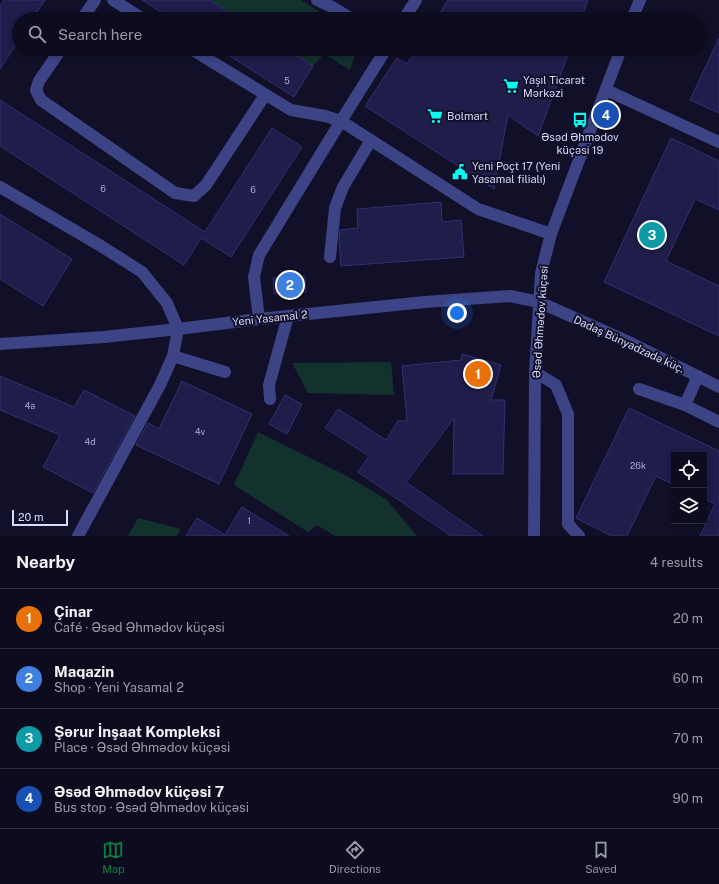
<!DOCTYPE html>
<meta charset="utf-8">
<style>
:root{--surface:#0d0c1e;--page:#161527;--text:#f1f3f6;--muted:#9a9ba4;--line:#2d2c3c;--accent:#0b8043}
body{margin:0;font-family:"Public Sans",sans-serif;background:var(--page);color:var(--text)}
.controls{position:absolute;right:12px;bottom:12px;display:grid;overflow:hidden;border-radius:0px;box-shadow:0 2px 6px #0003}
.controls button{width:36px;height:36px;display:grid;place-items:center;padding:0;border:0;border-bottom:1px solid var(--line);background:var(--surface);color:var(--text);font:20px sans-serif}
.scale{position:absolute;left:12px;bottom:10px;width:56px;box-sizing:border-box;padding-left:4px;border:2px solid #d8d9fe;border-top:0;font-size:11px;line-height:14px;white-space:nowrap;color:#d8d9fe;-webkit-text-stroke:3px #111028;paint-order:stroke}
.you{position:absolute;left:457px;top:313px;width:14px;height:14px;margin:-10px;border:3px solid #fff;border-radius:50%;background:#1a73e8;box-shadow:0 0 0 6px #1a73e833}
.badge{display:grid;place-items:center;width:26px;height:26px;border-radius:50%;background:var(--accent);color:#fff;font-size:13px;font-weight:700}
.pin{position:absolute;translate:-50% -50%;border:2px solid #fff;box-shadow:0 1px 4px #0006}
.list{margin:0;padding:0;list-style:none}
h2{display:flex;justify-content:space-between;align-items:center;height:52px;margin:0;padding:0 16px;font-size:17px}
h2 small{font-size:13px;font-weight:400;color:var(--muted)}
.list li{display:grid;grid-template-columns:26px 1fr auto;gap:12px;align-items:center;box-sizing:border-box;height:60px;padding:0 16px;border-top:1px solid var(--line)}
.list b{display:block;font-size:15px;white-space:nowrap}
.list p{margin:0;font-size:13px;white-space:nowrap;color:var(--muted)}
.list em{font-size:13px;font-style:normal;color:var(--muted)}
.icon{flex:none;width:22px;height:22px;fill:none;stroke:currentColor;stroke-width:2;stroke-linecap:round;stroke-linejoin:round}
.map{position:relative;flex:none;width:719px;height:536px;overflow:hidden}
.search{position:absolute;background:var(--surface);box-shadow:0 2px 6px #0003;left:12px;right:12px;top:12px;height:44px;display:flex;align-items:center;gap:10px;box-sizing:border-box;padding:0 14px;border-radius:22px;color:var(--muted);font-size:15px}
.sheet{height:292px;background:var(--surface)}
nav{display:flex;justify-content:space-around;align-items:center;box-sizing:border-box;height:56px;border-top:1px solid var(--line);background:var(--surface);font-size:11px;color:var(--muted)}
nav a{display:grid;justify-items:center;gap:2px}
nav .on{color:var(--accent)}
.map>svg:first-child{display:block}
.green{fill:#13322d}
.building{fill:#1f1d49;stroke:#332f74}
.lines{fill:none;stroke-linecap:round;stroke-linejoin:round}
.minor{stroke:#3c4486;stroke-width:12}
.labels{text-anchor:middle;stroke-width:4;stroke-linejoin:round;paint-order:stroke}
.number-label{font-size:9px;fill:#aaaad1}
.poi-label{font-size:11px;fill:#d8d9fe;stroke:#111028;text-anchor:start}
.street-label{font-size:11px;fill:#d8d9fe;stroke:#111028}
</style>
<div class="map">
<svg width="719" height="536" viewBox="0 0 719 536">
<rect width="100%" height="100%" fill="#111028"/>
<path class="green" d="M210,0H301L331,19H239Z
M286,49H357L350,70L324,54L313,66Z
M391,362L394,395L308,393L292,363Z
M258,432L347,476L386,499L417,536H335L317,525L308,532L234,485Z
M138,518L181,529L177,536H128Z"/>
<path class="building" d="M4,0H45L32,19H19V40L0,69V6Z
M142,0H210L239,19H172Z
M448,0H588L581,19H436Z
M719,38V113L690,100Z
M219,49H286L313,66L294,97Z
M417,49H570L538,136L508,115L494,189L365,106L397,58L407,64Z
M0,100L205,232L272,128L302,147L231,257L201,238L184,265L0,146Z
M671,138L719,161V210L695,199L666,261L719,286V336L604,282Z
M441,202L442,222L461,220L464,257L341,266L339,239L340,230L358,228L357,209Z
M0,214L72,259L43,306L0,279Z
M305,276L306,292L274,294L273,278Z
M462,354L501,365L491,400H505L503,474H453L454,418L406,482L483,536H451L358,472L369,456L325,428L338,409L386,440L398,421H407L402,366L461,360Z
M0,376L74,407L84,390L135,416L93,493L43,467L60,435L0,410Z
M182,381L252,414L219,484L136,445L148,423L159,429Z
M285,395L302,404L287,434L269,424Z
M629,408L719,451V536H700L715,504L704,499V455H674V485L656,476L627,536H612L576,518Z
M242,507L289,536H186L197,518L225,535Z"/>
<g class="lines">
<path class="minor" d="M113,0L143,19
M317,0L330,6L352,19
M82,19L95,0
M404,19L416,0
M632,19L640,0
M61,49L39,81L36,90L41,100L175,193L194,196L206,185L265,95
M191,49L291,110L325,116L341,121L386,49
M606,90L719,142
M0,187L101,246L142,272L167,303L178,329L173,356L160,385L78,536
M330,257L335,208L343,187L371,140
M259,319L254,277L259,255L341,121L478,209L551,234
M0,344L104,337L178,329L259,319L425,302L510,296L539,302L631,343L719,387
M173,356L225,372
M535,372L556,385L568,414V524L579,536
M698,376L685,405L719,422
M639,389L685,405
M270,399L269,385L288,316
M534,536L535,372L541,273L551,234L621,49"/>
</g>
<defs>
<symbol id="supermarket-bare" viewBox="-9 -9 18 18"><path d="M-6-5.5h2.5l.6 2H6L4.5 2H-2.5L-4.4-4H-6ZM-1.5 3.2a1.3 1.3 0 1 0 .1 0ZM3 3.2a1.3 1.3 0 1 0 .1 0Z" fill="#08fbf1" stroke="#111028" stroke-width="2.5" paint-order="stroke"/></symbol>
<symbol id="bus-bare" viewBox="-9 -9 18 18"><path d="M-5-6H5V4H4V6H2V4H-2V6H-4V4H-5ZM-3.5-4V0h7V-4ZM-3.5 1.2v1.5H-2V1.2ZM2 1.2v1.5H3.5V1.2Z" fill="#08fbf1" stroke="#111028" stroke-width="2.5" paint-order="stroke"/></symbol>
<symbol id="civic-bare" viewBox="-9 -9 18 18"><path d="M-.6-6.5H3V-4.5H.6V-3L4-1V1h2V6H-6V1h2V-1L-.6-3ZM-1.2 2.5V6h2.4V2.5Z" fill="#08fbf1" stroke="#111028" stroke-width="2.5" paint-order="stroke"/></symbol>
</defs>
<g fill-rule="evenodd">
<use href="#supermarket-bare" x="500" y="75" width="22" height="22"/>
<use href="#supermarket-bare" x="424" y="105" width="22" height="22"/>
<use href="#bus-bare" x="569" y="109" width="22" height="22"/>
<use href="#civic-bare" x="449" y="161" width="22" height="22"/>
</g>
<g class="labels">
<g class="number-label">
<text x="287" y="84">5</text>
<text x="103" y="192">6</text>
<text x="253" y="193">6</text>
<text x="30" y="409">4a</text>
<text x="200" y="435">4v</text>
<text x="90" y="445">4d</text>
<text x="638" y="469">26k</text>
<text x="249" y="524">1</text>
</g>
<g class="poi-label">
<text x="523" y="84">Yaşıl Ticarət<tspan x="523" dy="13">Mərkəzi</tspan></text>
<text x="447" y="120">Bolmart</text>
<text x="580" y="141" text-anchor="middle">Əsəd Əhmədov<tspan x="580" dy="13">küçəsi 19</tspan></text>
<text x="472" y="170">Yeni Poçt 17 (Yeni<tspan x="472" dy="13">Yasamal filialı)</tspan></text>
</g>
<g class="street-label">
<text transform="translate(270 318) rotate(-6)" y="4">Yeni Yasamal 2</text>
<text transform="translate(540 322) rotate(-86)" y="4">Əsəd Əhmədov küçəsi</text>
<text transform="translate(629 344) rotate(25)" y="4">Dadaş Bünyadzadə küç.</text>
</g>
</g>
</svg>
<div class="controls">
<button><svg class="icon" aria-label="locate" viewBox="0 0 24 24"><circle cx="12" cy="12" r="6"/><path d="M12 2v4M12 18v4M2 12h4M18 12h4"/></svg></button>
<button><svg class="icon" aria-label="layers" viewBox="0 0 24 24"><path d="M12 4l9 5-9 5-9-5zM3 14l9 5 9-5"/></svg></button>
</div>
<div class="scale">20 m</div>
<div class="you"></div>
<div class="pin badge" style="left:478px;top:374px;background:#e8710a">1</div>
<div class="pin badge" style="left:290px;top:285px;background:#3f7fe0">2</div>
<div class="pin badge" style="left:652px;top:235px;background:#0f9aa8">3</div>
<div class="pin badge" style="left:606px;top:115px;background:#1a4fb4">4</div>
<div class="search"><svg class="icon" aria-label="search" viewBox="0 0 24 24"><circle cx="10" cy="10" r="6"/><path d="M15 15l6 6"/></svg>Search here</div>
</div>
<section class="sheet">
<h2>Nearby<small>4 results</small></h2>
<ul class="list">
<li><span class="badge" style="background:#e8710a">1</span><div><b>Çinar</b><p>Café · Əsəd Əhmədov küçəsi</p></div><em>20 m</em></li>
<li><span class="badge" style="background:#3f7fe0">2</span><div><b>Maqazin</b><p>Shop · Yeni Yasamal 2</p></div><em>60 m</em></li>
<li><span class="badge" style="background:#0f9aa8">3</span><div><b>Şərur İnşaat Kompleksi</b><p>Place · Əsəd Əhmədov küçəsi</p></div><em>70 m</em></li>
<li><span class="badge" style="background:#1a4fb4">4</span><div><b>Əsəd Əhmədov küçəsi 7</b><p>Bus stop · Əsəd Əhmədov küçəsi</p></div><em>90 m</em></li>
</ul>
</section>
<nav>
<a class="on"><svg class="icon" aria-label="map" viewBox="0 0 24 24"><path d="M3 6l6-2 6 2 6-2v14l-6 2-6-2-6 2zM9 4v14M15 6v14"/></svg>Map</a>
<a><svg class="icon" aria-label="directions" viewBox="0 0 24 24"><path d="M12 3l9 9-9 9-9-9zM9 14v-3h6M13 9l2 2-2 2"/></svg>Directions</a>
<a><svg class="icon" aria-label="saved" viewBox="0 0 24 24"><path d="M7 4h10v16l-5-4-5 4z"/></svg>Saved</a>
</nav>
